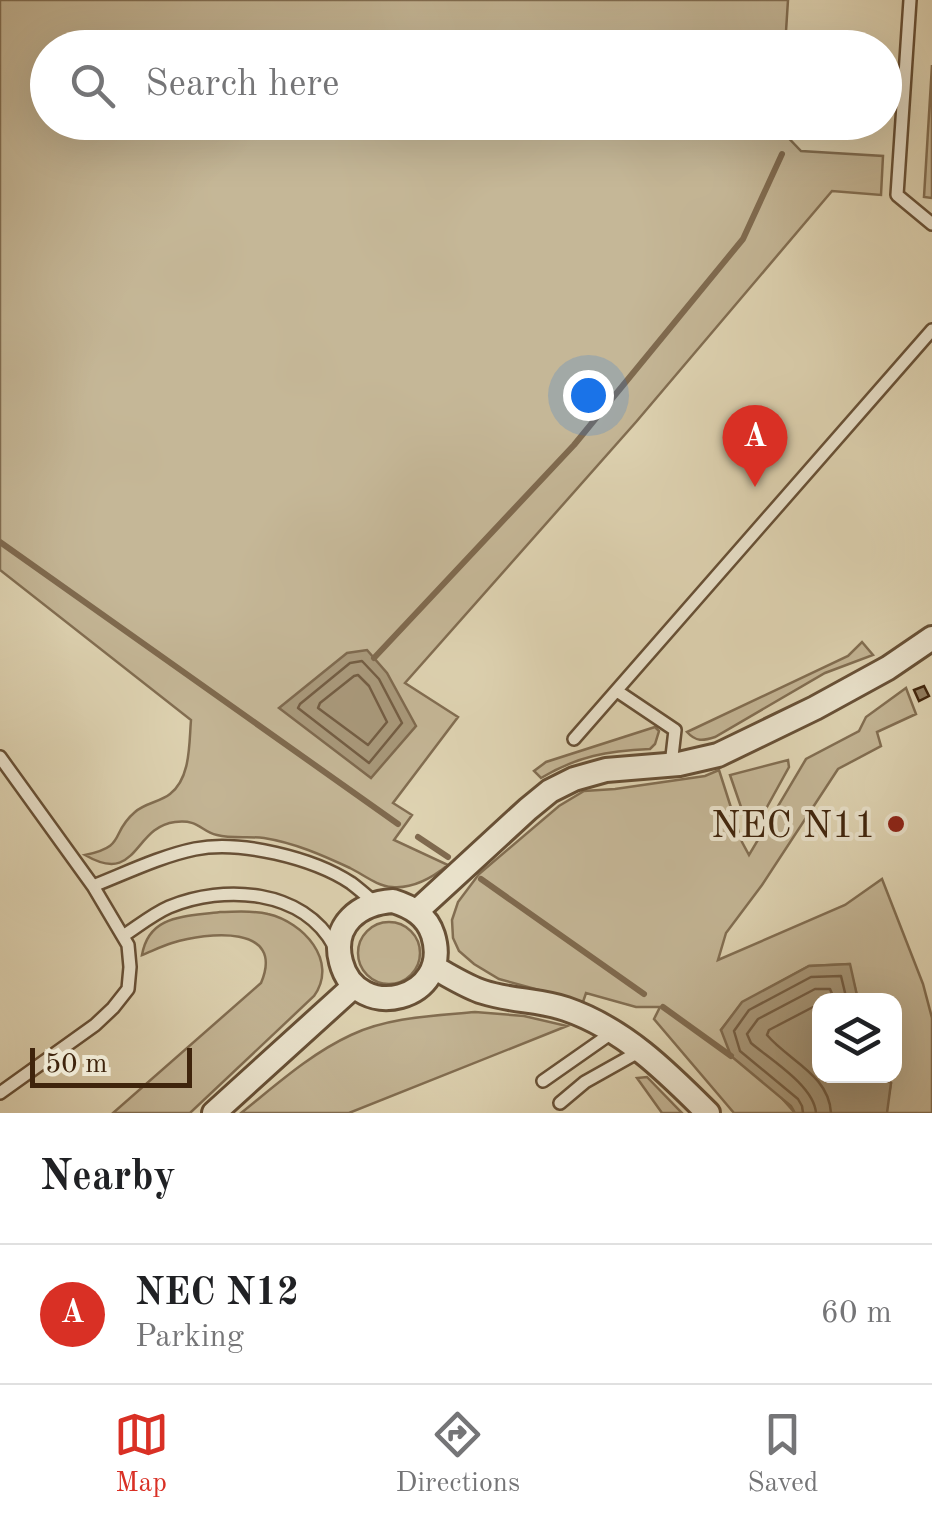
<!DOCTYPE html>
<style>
:root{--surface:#fff;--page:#f6f6f6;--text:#202124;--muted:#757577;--line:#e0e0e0;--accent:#d93025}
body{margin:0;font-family:"Old Standard TT",serif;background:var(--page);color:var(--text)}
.controls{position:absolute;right:30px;bottom:30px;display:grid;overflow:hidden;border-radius:20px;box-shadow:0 10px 40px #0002}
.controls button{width:90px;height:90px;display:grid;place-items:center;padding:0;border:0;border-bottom:2px solid var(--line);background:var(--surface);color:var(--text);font:50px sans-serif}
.scale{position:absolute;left:30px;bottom:25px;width:162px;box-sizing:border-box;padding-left:10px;border:5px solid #3f240c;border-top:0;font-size:28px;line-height:35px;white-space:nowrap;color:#3f240c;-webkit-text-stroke:8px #ebe4ce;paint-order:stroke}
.you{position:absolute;left:588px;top:395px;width:35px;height:35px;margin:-25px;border:8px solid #fff;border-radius:50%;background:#1a73e8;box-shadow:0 0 0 15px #1a73e833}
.badge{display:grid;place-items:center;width:65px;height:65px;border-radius:50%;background:var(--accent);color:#fff;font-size:32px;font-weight:700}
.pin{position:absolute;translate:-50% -82px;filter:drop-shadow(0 2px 5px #0008)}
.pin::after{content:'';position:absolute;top:52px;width:35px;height:30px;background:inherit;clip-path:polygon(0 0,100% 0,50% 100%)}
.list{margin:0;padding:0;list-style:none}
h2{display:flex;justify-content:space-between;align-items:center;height:130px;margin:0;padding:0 40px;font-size:42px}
h2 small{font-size:32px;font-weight:400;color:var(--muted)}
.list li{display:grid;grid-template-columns:65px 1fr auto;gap:30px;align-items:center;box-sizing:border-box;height:140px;padding:0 40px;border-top:2px solid var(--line)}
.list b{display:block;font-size:38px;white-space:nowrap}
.list p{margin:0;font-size:32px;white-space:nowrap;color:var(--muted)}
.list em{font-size:32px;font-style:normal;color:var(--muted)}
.icon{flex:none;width:55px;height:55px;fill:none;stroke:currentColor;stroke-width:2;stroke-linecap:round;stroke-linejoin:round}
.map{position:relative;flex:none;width:932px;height:1113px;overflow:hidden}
.search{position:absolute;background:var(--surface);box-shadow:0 10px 40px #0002;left:30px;right:30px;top:30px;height:110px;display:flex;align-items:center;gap:25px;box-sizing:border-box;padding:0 35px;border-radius:55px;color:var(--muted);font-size:38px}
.sheet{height:270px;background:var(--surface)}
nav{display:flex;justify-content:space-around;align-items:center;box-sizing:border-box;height:140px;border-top:2px solid var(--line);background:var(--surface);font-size:28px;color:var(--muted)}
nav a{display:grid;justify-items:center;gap:5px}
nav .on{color:var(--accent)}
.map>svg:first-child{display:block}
.green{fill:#c5b797;stroke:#826e52;stroke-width:2.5}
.water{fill:#a9997b;stroke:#7f6a4f;stroke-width:2.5}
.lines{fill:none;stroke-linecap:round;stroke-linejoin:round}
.shore{stroke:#745e44;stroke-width:2.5}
.stream{stroke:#7f6a4f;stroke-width:6}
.building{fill:#938063;stroke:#3f240c;stroke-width:2.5}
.service-casing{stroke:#675036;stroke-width:16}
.minor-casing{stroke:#675036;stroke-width:28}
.service{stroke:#ebe4ce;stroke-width:11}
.minor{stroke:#ebe4ce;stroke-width:22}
.poi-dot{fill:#8f2418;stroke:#ebe4ce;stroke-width:4}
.labels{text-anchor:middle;stroke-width:8;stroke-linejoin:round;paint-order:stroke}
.poi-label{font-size:38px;fill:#3f240c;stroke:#ebe4ce;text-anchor:end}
</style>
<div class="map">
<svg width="932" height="1113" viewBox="0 0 932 1113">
<rect width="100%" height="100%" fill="#e0d5b4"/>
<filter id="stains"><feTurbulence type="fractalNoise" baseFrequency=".002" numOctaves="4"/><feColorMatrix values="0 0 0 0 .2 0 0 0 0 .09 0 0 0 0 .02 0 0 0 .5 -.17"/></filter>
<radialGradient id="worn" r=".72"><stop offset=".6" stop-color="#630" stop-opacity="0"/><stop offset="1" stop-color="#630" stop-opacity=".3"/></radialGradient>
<path class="green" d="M0,0H788L785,47L48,48V122H781L780,129L801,151L883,156L881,195L832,191L636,422L405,683L458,717L393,803L412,815L394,840L448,865C432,878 413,889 392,887C377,886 364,875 350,868C322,855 295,843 264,838C249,836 232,839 217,835C200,831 199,819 175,822C133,827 138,886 85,855C128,846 109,834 135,812C145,803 160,802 170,794C191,778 189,743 191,720L0,570Z
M932,65V198L924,197Z
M862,642L873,655L825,673L715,737C703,741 696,742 687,732L848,656Z
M906,688L916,714L877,732L881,746L838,769L762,885L726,933L718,960L845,905L882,879L923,984L932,1018V1113H887L886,1111L891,1083L883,1076H894V1001L858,1000L849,964L809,966L742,1003L721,1030L795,1113H734L654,1019L660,1007H636L586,993L583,1002L499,979L474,964L459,951L453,938L452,920L458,902L479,874L559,806L584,791L615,789L705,776L719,770L742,842L749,855L806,759L859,731L866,717Z
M655,727L659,731L655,744L650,749C607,751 578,756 541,778L534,771L546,762Z
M788,760L789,767L751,836L730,775Z
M220,912C235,912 253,910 268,914C303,922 339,961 314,996L190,1113H113L261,983C286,924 207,932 172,943C162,946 152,951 142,955C149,914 185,917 220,912Z
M358 953a31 31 0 1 1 62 0a31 31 0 1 1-62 0Z
M475,1012L524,1016L567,1026L349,1113H241C276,1085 310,1054 351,1035C389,1017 434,1016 475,1012Z
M647,1077L682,1113H662L637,1078Z"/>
<path class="water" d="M367,650L387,673L416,726L371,778L279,708L347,653Z
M850,964L858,1000L820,1001V1076H883L891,1083L887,1113H795L791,1106L731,1056L721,1030L742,1002L809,966Z"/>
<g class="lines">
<path class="shore" d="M362,661L379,679L402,723L369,763L298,708L300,704L350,663Z
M358,675L369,686L387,722L368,745L318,708L320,703L354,676Z
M820,1007L815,1006L769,1030L767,1035C789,1061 829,1075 831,1113
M803,1113L802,1106L798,1099L740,1051L734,1031L749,1010L811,977L841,976L847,1001
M816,1113C814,1086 771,1060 751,1043L747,1034L758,1019L815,989H830L835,1001"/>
<path class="stream" d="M0,542L398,824
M374,658L574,445L743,239L782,154
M418,837L448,857
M481,879L644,994
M663,1007L731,1056"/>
</g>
<path class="building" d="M924,686L929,696L919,701L914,690Z"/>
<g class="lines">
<defs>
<path id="service" d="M910,0L897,195L932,224
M617,691L675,730L671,765
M574,739L932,330
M0,757L93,886L128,945L130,967L128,989L113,1008L95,1025L0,1093
M93,886C126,873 161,856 195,849C240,840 313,858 351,883C359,889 367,896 375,903
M123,936C137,927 153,914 169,907C224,884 303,889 334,946
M543,1081L613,1032
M560,1103L585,1082L642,1050"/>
<path id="minor" d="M393,901C412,907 427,916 433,935C453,1000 357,1024 341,962C331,924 360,903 393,901Z
M417,911L528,809L550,791L574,779L606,770L679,764L718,755L815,708L888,668L932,638
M435,968C450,976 467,987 483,992C510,1001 540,1000 566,1009C624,1029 666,1071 708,1113
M214,1113L354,986"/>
</defs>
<use href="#service" class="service-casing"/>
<use href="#minor" class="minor-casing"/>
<use href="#service" class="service"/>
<use href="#minor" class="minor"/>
</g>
<circle class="poi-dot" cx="896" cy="824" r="10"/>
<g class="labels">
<g class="poi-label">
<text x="876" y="837">NEC N11</text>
</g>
</g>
<rect width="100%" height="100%" filter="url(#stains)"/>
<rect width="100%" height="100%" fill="url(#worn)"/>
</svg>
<div class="controls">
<button><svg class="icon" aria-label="layers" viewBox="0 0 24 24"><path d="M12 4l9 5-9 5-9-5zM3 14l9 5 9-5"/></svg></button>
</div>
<div class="scale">50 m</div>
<div class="you"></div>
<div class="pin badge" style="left:755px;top:487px">A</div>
<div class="search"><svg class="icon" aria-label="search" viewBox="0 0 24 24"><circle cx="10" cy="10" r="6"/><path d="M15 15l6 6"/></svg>Search here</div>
</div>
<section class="sheet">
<h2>Nearby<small></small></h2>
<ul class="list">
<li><span class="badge">A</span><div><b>NEC N12</b><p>Parking</p></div><em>60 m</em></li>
</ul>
</section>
<nav>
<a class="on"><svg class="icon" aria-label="map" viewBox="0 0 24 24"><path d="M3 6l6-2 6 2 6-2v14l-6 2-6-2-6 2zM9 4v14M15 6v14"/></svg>Map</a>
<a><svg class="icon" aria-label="directions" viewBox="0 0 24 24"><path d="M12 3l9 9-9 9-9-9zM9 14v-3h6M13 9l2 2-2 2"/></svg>Directions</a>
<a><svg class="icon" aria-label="saved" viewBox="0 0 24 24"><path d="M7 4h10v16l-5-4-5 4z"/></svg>Saved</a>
</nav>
